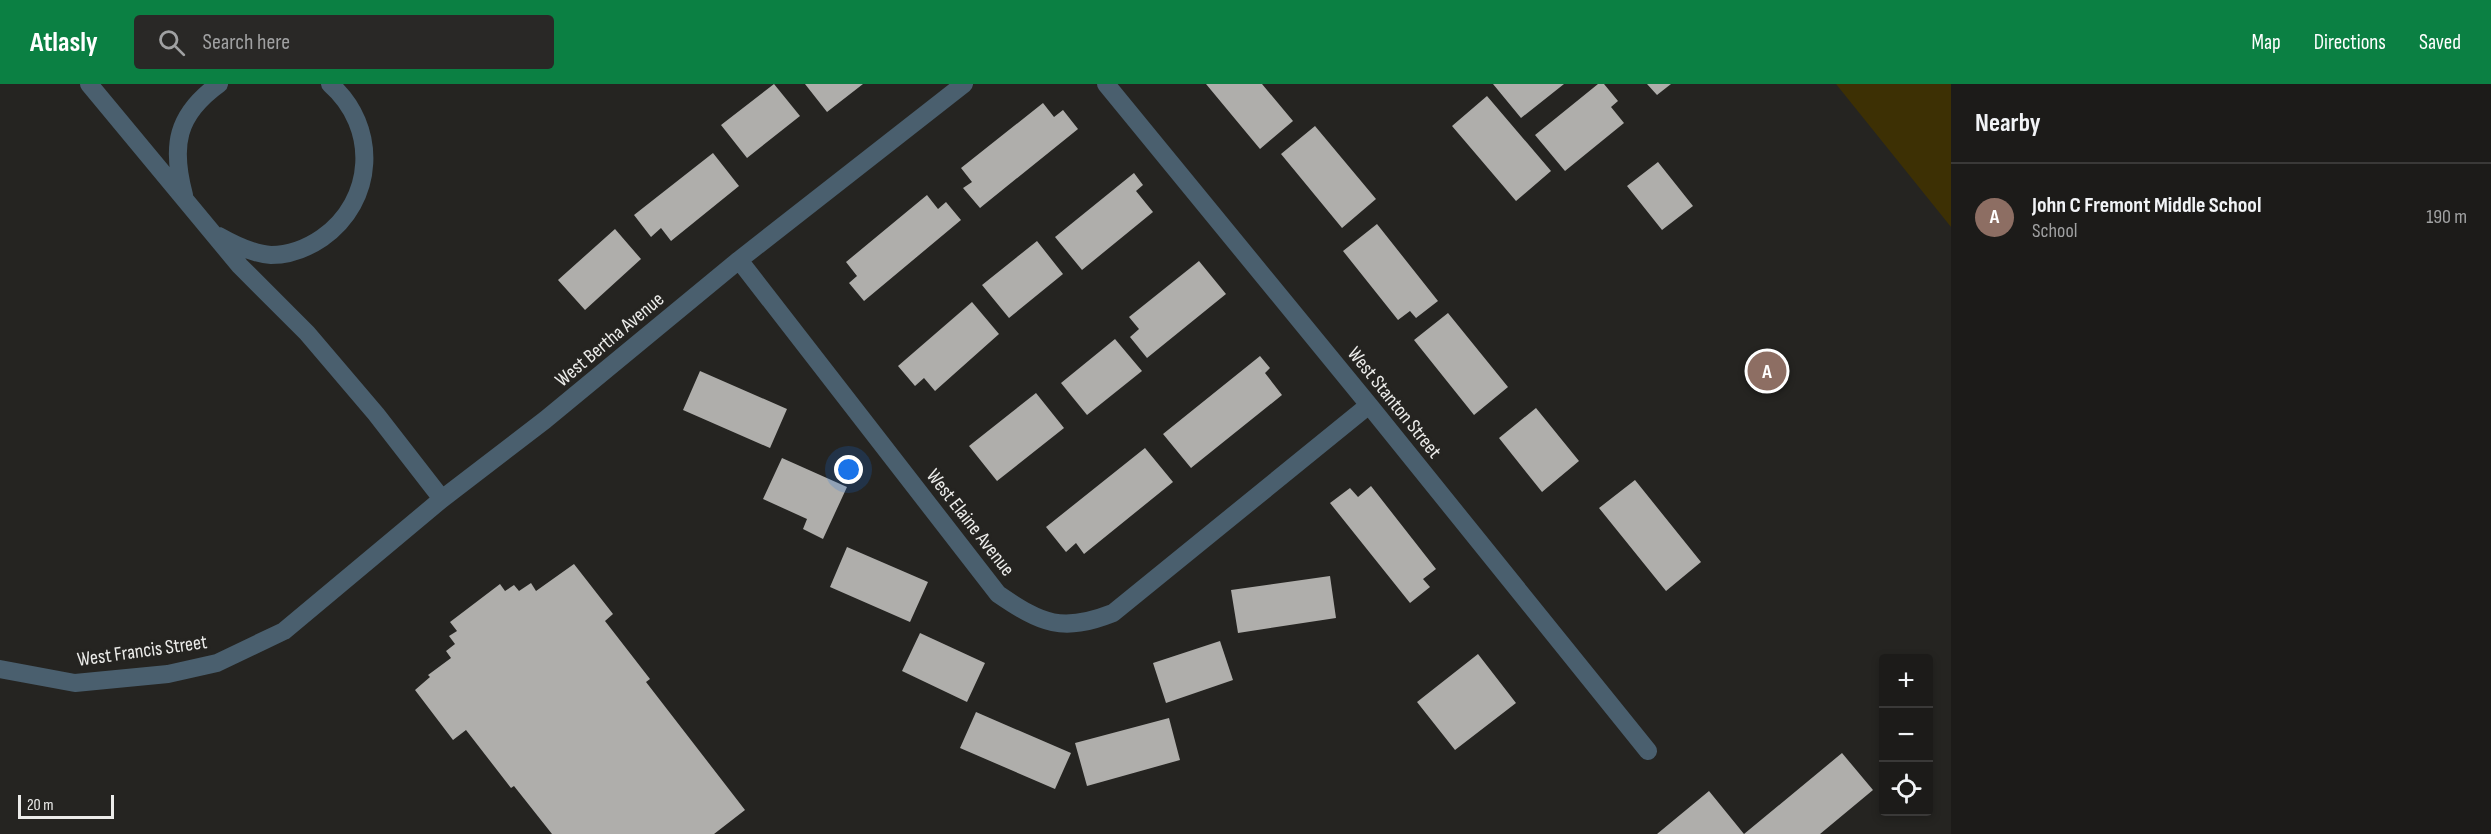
<!DOCTYPE html>
<meta charset="utf-8">
<style>
:root{--surface:#1c1b19;--page:#292826;--text:#f1f3f6;--muted:#a0a1a2;--line:#3a3938;--accent:#0b8043}
body{margin:0;font-family:"Sofia Sans Condensed",sans-serif;background:var(--page);color:var(--text)}
.controls{position:absolute;right:18px;bottom:18px;display:grid;overflow:hidden;border-radius:6px;box-shadow:0 3px 9px #0003}
.controls button{width:54px;height:54px;display:grid;place-items:center;padding:0;border:0;border-bottom:2px solid var(--line);background:var(--surface);color:var(--text);font:30px sans-serif}
.scale{position:absolute;left:18px;bottom:15px;width:96px;box-sizing:border-box;padding-left:6px;border:3px solid #ececea;border-top:0;font-size:16px;line-height:21px;white-space:nowrap;color:#ececea;-webkit-text-stroke:4px #252421;paint-order:stroke}
.you{position:absolute;left:849px;top:386px;width:21px;height:21px;margin:-15px;border:4px solid #fff;border-radius:50%;background:#1a73e8;box-shadow:0 0 0 9px #1a73e833}
.badge{display:grid;place-items:center;width:39px;height:39px;border-radius:50%;background:var(--accent);color:#fff;font-size:20px;font-weight:700}
.pin{position:absolute;translate:-50% -50%;border:3px solid #fff;box-shadow:0 2px 6px #0006}
.list{margin:0;padding:0;list-style:none}
h2{display:flex;justify-content:space-between;align-items:center;height:78px;margin:0;padding:0 24px;font-size:26px}
h2 small{font-size:20px;font-weight:400;color:var(--muted)}
.list li{display:grid;grid-template-columns:39px 1fr auto;gap:18px;align-items:center;box-sizing:border-box;height:108px;padding:0 24px;border-top:2px solid var(--line)}
.list b{display:block;font-size:22px;white-space:nowrap}
.list p{margin:0;font-size:20px;white-space:nowrap;color:var(--muted)}
.list em{font-size:20px;font-style:normal;color:var(--muted)}
.icon{flex:none;width:33px;height:33px;fill:none;stroke:currentColor;stroke-width:2;stroke-linecap:round;stroke-linejoin:round}
.map{position:relative;flex:none;width:1951px;height:750px;overflow:hidden}
header{display:flex;align-items:center;gap:36px;box-sizing:border-box;height:84px;padding:0 30px;background:var(--accent);color:#fff}
header strong{font-size:28px}
nav{display:flex;gap:33px;margin-inline-start:auto;font-size:21px}
.search{width:420px;height:54px;background:var(--page);display:flex;align-items:center;gap:15px;box-sizing:border-box;padding:0 21px;border-radius:6px;color:var(--muted);font-size:22px}
main{display:flex}
aside{flex:1;background:var(--surface)}
.map>svg:first-child{display:block}
.green{fill:#3d3004}
.building{fill:#afaeab}
.lines{fill:none;stroke-linecap:round;stroke-linejoin:round}
.minor{stroke:#4a5f6e;stroke-width:18}
.labels{text-anchor:middle;stroke-width:6;stroke-linejoin:round;paint-order:stroke}
.street-label{font-size:20px;fill:#ececea;stroke:#252421}
</style>
<header>
<strong>Atlasly</strong>
<div class="search"><svg class="icon" aria-label="search" viewBox="0 0 24 24"><circle cx="10" cy="10" r="6"/><path d="M15 15l6 6"/></svg>Search here</div>
<nav><a>Map</a><a>Directions</a><a>Saved</a></nav>
</header>
<main>
<div class="map">
<svg width="1951" height="750" viewBox="0 0 1951 750">
<rect width="100%" height="100%" fill="#252421"/>
<path class="green" d="M1836,0H1951V143Z"/>
<path class="building" d="M774,0L800,32L747,74L721,41Z
M805,0H863L827,28Z
M1206,0H1262L1293,37L1260,65Z
M1493,0H1564L1521,34Z
M1598,0H1604L1618,17L1611,23L1624,39L1565,87L1535,51Z
M1647,0H1671L1657,11Z
M1487,12L1551,87L1516,117L1452,42Z
M1043,19L1054,33L1063,26L1078,45L980,124L963,104L972,98L961,84Z
M1315,42L1376,115L1342,144L1281,70Z
M713,69L739,102L671,157L661,144L651,153L634,131Z
M1658,78L1693,122L1662,146L1627,102Z
M1134,89L1143,101L1136,107L1153,128L1082,186L1055,153Z
M927,111L938,125L946,118L961,136L864,217L849,199L857,192L846,178Z
M1377,140L1438,217L1416,234L1410,227L1398,236L1343,167Z
M615,145L641,175L585,226L558,196Z
M1037,157L1063,190L1009,234L982,201Z
M1199,177L1226,210L1147,274L1130,253L1139,245L1129,233Z
M972,218L999,250L935,307L924,294L915,302L898,282Z
M1448,229L1508,303L1474,331L1414,256Z
M1115,255L1142,287L1087,331L1061,299Z
M1260,272L1270,284L1265,289L1282,311L1191,384L1163,350Z
M700,287L787,325L770,364L683,326Z
M1036,309L1064,344L997,397L969,362Z
M1536,324L1579,377L1542,408L1499,354Z
M1145,364L1173,398L1084,470L1076,459L1066,468L1046,443Z
M782,374L847,403L823,455L803,445L807,435L763,415Z
M1635,396L1701,478L1666,507L1599,424Z
M1371,402L1436,485L1423,495L1430,503L1410,519L1330,419L1350,404L1358,413Z
M847,463L928,498L910,538L830,503Z
M574,480L613,530L605,537L650,595L646,598L745,726L714,750H552L514,702L511,704L466,646L453,656L415,606L430,593L428,591L451,574L446,567L455,560L449,552L457,547L450,538L500,500L505,507L514,501L519,507L531,499L536,507Z
M1330,492L1336,534L1238,549L1231,506Z
M920,549L985,579L967,618L902,587Z
M1220,557L1233,596L1166,619L1153,579Z
M1478,570L1516,619L1455,666L1417,618Z
M976,628L1071,669L1055,705L960,664Z
M1169,634L1180,676L1087,702L1075,659Z
M1842,669L1873,706L1820,750H1657L1709,707L1744,750Z"/>
<g class="lines">
<path class="minor" d="M89,0L240,182L307,249L376,330L442,415
M1106,0L1369,321L1648,667
M184,111C171,62 176,31 219,0
M219,152C235,161 253,170 271,171C290,171 306,165 322,154C375,117 379,43 330,0
M739,176L998,510C1042,540 1062,549 1113,529L1369,321
M0,585L75,599L168,590L217,579L284,547L442,415L545,336L739,176L964,0"/>
</g>
<g class="labels">
<g class="street-label">
<text transform="translate(609 255) rotate(-40)" y="7">West Bertha Avenue</text>
<text transform="translate(1395 318) rotate(51)" y="7">West Stanton Street</text>
<text transform="translate(971 438) rotate(52)" y="7">West Elaine Avenue</text>
<text transform="translate(142 566) rotate(-8)" y="7">West Francis Street</text>
</g>
</g>
</svg>
<div class="controls">
<button>+</button>
<button>−</button>
<button><svg class="icon" aria-label="locate" viewBox="0 0 24 24"><circle cx="12" cy="12" r="6"/><path d="M12 2v4M12 18v4M2 12h4M18 12h4"/></svg></button>
</div>
<div class="scale">20 m</div>
<div class="you"></div>
<div class="pin badge" style="left:1767px;top:287px;background:#8d6e63">A</div>
</div>
<aside>
<h2>Nearby<small></small></h2>
<ul class="list">
<li><span class="badge" style="background:#8d6e63">A</span><div><b>John C Fremont Middle School</b><p>School</p></div><em>190 m</em></li>
</ul>
</aside>
</main>
